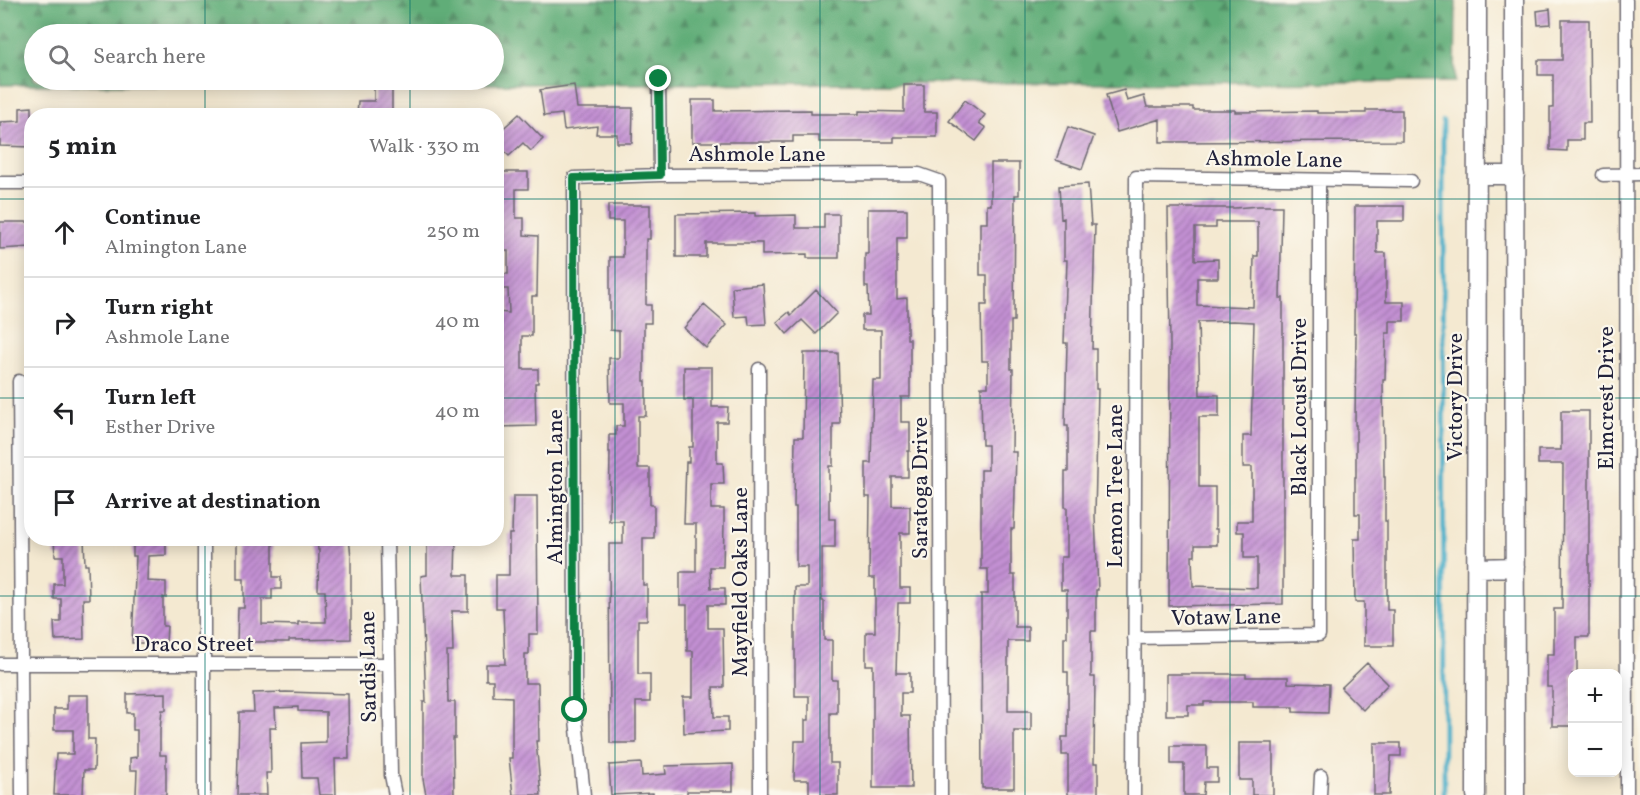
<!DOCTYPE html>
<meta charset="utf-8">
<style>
:root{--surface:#fff;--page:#f2f2f2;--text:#202124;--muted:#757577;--line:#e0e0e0}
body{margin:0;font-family:Vollkorn,serif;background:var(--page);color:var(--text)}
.controls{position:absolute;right:18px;bottom:18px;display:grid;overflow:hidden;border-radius:12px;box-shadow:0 3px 15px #0003}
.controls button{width:54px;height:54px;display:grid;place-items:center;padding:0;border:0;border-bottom:2px solid var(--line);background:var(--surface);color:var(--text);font:30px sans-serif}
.stop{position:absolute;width:18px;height:18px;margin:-14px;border:4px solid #0b8043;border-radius:50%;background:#fff}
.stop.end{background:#0b8043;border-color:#fff;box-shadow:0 2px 6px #0008}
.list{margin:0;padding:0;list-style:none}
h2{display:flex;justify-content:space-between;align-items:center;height:78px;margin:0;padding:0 24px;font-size:26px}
h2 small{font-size:20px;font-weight:400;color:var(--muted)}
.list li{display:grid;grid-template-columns:39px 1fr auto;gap:18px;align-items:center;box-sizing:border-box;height:90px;padding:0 24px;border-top:2px solid var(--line)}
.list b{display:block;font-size:22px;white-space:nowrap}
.list p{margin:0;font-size:20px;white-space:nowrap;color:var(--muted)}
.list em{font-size:20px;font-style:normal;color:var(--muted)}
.icon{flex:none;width:33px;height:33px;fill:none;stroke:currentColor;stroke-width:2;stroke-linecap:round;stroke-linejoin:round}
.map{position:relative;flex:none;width:1640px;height:795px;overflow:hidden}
.search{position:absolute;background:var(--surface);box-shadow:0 3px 15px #0003;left:24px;top:24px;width:480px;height:66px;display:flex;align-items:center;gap:15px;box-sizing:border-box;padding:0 21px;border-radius:33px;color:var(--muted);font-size:22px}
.panel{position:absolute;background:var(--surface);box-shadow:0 3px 15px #0003;left:24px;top:108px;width:480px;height:438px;border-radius:24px}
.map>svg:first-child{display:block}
.forest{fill:url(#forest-firs);stroke:#41685a;stroke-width:1.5;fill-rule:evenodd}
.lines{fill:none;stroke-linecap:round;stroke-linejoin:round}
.stream{stroke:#4cb1cb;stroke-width:4.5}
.building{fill:url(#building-hatch);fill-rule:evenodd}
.street-casing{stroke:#6c6870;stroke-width:15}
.secondary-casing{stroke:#6c6870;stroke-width:21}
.street{stroke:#fff;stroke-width:12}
.secondary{stroke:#fff;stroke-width:18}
.route{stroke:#0b8043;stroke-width:8}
.grid{fill:none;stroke:#0f766e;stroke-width:1.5;stroke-opacity:0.55}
.labels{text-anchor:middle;stroke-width:4.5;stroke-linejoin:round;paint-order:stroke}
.street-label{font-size:22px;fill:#22223b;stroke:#fbf7ec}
</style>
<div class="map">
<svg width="1640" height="795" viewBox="0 0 1640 795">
<defs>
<pattern id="forest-firs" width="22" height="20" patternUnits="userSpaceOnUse" patternTransform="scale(1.5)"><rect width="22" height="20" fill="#60ad78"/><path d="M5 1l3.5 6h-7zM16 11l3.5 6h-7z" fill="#4f8c64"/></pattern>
<pattern id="building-hatch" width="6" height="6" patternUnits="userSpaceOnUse" patternTransform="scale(1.5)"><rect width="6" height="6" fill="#c390d3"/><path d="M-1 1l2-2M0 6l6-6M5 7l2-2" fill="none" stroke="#9e75ac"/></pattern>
</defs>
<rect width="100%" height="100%" fill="#fbf7ec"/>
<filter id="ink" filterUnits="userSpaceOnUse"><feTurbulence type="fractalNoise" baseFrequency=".0167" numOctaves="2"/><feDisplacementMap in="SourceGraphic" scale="12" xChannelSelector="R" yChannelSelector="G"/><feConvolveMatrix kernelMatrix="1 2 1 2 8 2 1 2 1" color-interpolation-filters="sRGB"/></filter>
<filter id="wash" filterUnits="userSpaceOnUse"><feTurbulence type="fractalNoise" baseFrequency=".008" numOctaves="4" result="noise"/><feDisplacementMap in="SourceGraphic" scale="24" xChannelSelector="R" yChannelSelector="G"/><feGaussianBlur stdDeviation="1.35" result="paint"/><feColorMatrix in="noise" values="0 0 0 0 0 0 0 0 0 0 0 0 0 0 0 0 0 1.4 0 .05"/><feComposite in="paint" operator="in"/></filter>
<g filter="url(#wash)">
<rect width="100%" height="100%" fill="#f4e9d1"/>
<path class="forest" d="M0,0H1456L1455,82L0,85ZM34,34H494V80H34Z"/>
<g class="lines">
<path class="stream" d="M1443,121L1444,795"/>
</g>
<g id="blocks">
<path class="building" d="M1550,9L1551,24L1538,25L1537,11Z
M1562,20H1589L1590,123H1583V140H1567V151L1550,150V108H1553V75H1538V60H1562Z
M574,85L577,108H633L632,143H617V134H596L597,126L564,130L562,114L544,116L540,90Z
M904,85H924V112H937V137H894V142H819V136H793V142H692V100H715V111L811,110V114H859V111L904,112Z
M374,88L392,89V116H357L358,101H374Z
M1124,90L1127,101L1144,96L1147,107H1193V110H1235V112L1317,111V113H1366V110H1402V141L1160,142V119L1117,132L1106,95Z
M965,100L985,115L979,123L986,128L976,141L949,121Z
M32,107V147L0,146V122L20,121V108Z
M519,114L543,139L531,151L523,143L509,156L496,143V135Z
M1068,127L1094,136L1082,169L1056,160Z
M991,163H1019V195H1015L1014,321H1011V369H1013L1012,452H1016L1014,529H1011V575H1015V627H1028V641H1008V711H1031V731H1014V788H982L981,594H988V569H981V470H988V445H982L981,387H988V361H982L981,305H987V275H980V223H987V205H991Z
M496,172H528V189H516V218H524V235L538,236L537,296H532V336H522V369H538V383H535L536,426L496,427V312L509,313L508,289H501V274H508V251H496Z
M1088,184L1091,225H1095L1092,349H1096V389H1098L1095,516L1098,590H1096V631H1091V677H1095L1094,763H1098V795H1068V755H1062V737H1068V672H1064V637H1067V590H1061V557H1067V507H1065V472H1068V426H1065L1067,343H1064L1067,260H1064V218L1061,219L1059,186Z
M608,205H650V239H646V305H651V323H644V381H646V416H638V468H650V505H654V538H643V585H647V620H638V674H650V702H636V743H610L609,544H623V521H609L610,452H609V435H616V426H624V403H610L609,358H619V331L610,330V257H623V221H608Z
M1258,206H1282L1280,298H1283V604L1169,606L1170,344L1168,208H1235ZM1216,222H1258V256H1254L1253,307L1197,305V278H1218V259L1195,260V228H1216ZM1233,321L1254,322L1251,436H1243V467H1252V521H1237V532H1244V558H1257V588L1193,586L1192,556H1195V545H1217V529H1215V487H1199V417H1219V395H1200L1198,322Z
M1355,206H1404V221H1377V253H1386V302H1404V321H1390V333H1386L1385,380H1383L1384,477H1385V521H1387V610H1393V646H1364V602H1355L1354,539H1360V514H1355V477H1356V425H1355L1356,333H1354Z
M868,209H907V238H897V299L907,298V339H910V397H901V422H910V451H908V477H892V506H910V533H900V588H910V603H898L896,673H910V693H901V716H910L911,788H873V665H866V632H875V578H869L870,497H866V463H871L873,380H881V330H862V315H869L868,287H865V254H868Z
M755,213V216L796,215V228H824V214H839V258H807V254L762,255V243H706V257H676V214Z
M0,222H32V247L0,249Z
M763,284L766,324L749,325L748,316L734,317L732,287Z
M816,290L837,313L816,334L802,320L787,334L777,322L789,312L791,315Z
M704,305L727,325L706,348L684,328Z
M804,353H838L840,424H833V466H829V519H835V548H822V601H824V640H832V680H837V713H830V763H838V795H809V780H794L795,741H805V720H809V696H795V587H807V567H796V507H794L795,437H803Z
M684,367H712V407H728L727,422H717V463H723L724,484H711V509H724V524L723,567H710L711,588H725V605H708V628H723L724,687H713L714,717H728V731L684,733L683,697H693V651H687V605H680V572H696V524H684L686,462H689V447H693V400H684Z
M1561,411H1589V637H1577V674H1572V726H1552V687H1547V654H1554V609H1562L1563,464H1538V450H1561Z
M513,496H537L538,634H529V654H525V683H538L539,741H536L541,795H513L509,758H512V697L493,696V680H486V664H505L503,608H496V575H509V534H512Z
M54,538H84L85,565H88L89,599H83L84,639L55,640L54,622H61V599H54V584H63V556H55Z
M133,538H155V541H166V555L148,556L147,581L166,582V598L163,597V626H167L166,643H132L136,556H133Z
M237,538H273V577H281V589H272V599H262V624L298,625V622H326L325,591H318L319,550H318L317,538H349L351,557V639L289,640V642H237L238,608H244V579H237Z
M427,538H456L455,575H468V611H452L453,652H447L448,702H455V738H453L454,795H426L423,779V702H426L421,576L427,575Z
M1367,663L1388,684L1363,710L1341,688Z
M1166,674H1246V677H1288V683L1329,684L1328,713L1293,712V707H1253V702H1204V705H1188V715H1166Z
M286,692L348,694L349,759H335L336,795H319L317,778H302L301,743L326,742V712L298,711V707L275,708L276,728H270L271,773H266L267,795H237L239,712H254L253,693Z
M166,693V710H162L160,730V755H166V795H136L137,770H130V758L137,757V730H133V713H127V694Z
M67,695H88V739H95L94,770H84L83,795H54L56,754H73V730H54V709H67Z
M1239,743H1273V795H1252V780H1239Z
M1374,743H1401V756H1391L1389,795H1374Z
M1171,746H1207V768H1217V782H1204L1203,795H1184V764H1171Z
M641,763L642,776L666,774L665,766L733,764V791H687V795H653V793L611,795L609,765Z"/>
</g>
</g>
<g filter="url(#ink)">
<use href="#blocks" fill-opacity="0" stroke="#6c6870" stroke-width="1.5"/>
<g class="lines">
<defs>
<path id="street" d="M1626,0L1627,795
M659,79L660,175
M1603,175L1640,174
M0,183H32
M759,369L760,795
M19,381L22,795
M204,538V795
M387,538L391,775L395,795
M1134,638L1319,635V180
M0,664H387
M584,795L575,710L574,178L660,175L919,174L939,181L941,795
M1134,795L1136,177L1411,181
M1320,795L1321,776"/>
<path id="secondary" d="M1514,0L1515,795
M1478,175H1515
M1477,568L1515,567
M1476,795L1477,0"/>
</defs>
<use href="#street" class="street-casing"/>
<use href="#secondary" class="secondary-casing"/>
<use href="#street" class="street"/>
<use href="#secondary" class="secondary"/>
</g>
</g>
<g class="lines" filter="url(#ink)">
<path class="route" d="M575,710L574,178L660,175L659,79"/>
</g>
<path class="grid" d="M205,0V34M410,0V34M615,0V795M820,0V795M1025,0V795M1230,0V795M1435,0V795M205,80V116M410,80V116M0,199H32M496,199H1640M0,398H32M496,398H1640M205,538V795M410,538V795M0,596H1640"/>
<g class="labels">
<g class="street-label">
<text x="757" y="161">Ashmole Lane</text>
<text transform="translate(1274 158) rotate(1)" y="8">Ashmole Lane</text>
<text transform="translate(1454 397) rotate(-90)" y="8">Victory Drive</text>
<text transform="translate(1605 398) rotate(-90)" y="8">Elmcrest Drive</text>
<text transform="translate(1298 407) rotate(-90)" y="8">Black Locust Drive</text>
<text transform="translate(1114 486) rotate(-90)" y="8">Lemon Tree Lane</text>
<text transform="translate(554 487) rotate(-90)" y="8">Almington Lane</text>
<text transform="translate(919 488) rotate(-90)" y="8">Saratoga Drive</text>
<text transform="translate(739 582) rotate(-90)" y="8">Mayfield Oaks Lane</text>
<text transform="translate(1226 616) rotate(-1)" y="8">Votaw Lane</text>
<text x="194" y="651">Draco Street</text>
<text transform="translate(367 667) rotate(-91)" y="8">Sardis Lane</text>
</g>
</g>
</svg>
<div class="controls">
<button>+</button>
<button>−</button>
</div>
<div class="stop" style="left:575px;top:710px"></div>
<div class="stop end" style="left:659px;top:79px"></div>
<div class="search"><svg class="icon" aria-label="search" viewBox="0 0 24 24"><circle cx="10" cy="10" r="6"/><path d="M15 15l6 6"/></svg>Search here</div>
<section class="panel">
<h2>5 min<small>Walk · 330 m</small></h2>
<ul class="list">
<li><svg class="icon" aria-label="ahead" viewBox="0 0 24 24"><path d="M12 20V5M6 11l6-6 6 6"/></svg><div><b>Continue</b><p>Almington Lane</p></div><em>250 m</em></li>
<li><svg class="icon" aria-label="right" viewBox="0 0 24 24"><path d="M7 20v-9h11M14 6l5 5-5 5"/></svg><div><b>Turn right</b><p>Ashmole Lane</p></div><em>40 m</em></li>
<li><svg class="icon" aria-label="left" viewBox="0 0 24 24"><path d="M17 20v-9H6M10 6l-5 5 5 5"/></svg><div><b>Turn left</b><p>Esther Drive</p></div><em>40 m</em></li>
<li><svg class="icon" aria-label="arrive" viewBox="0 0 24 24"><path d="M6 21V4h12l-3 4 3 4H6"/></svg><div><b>Arrive at destination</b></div></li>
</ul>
</section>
</div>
